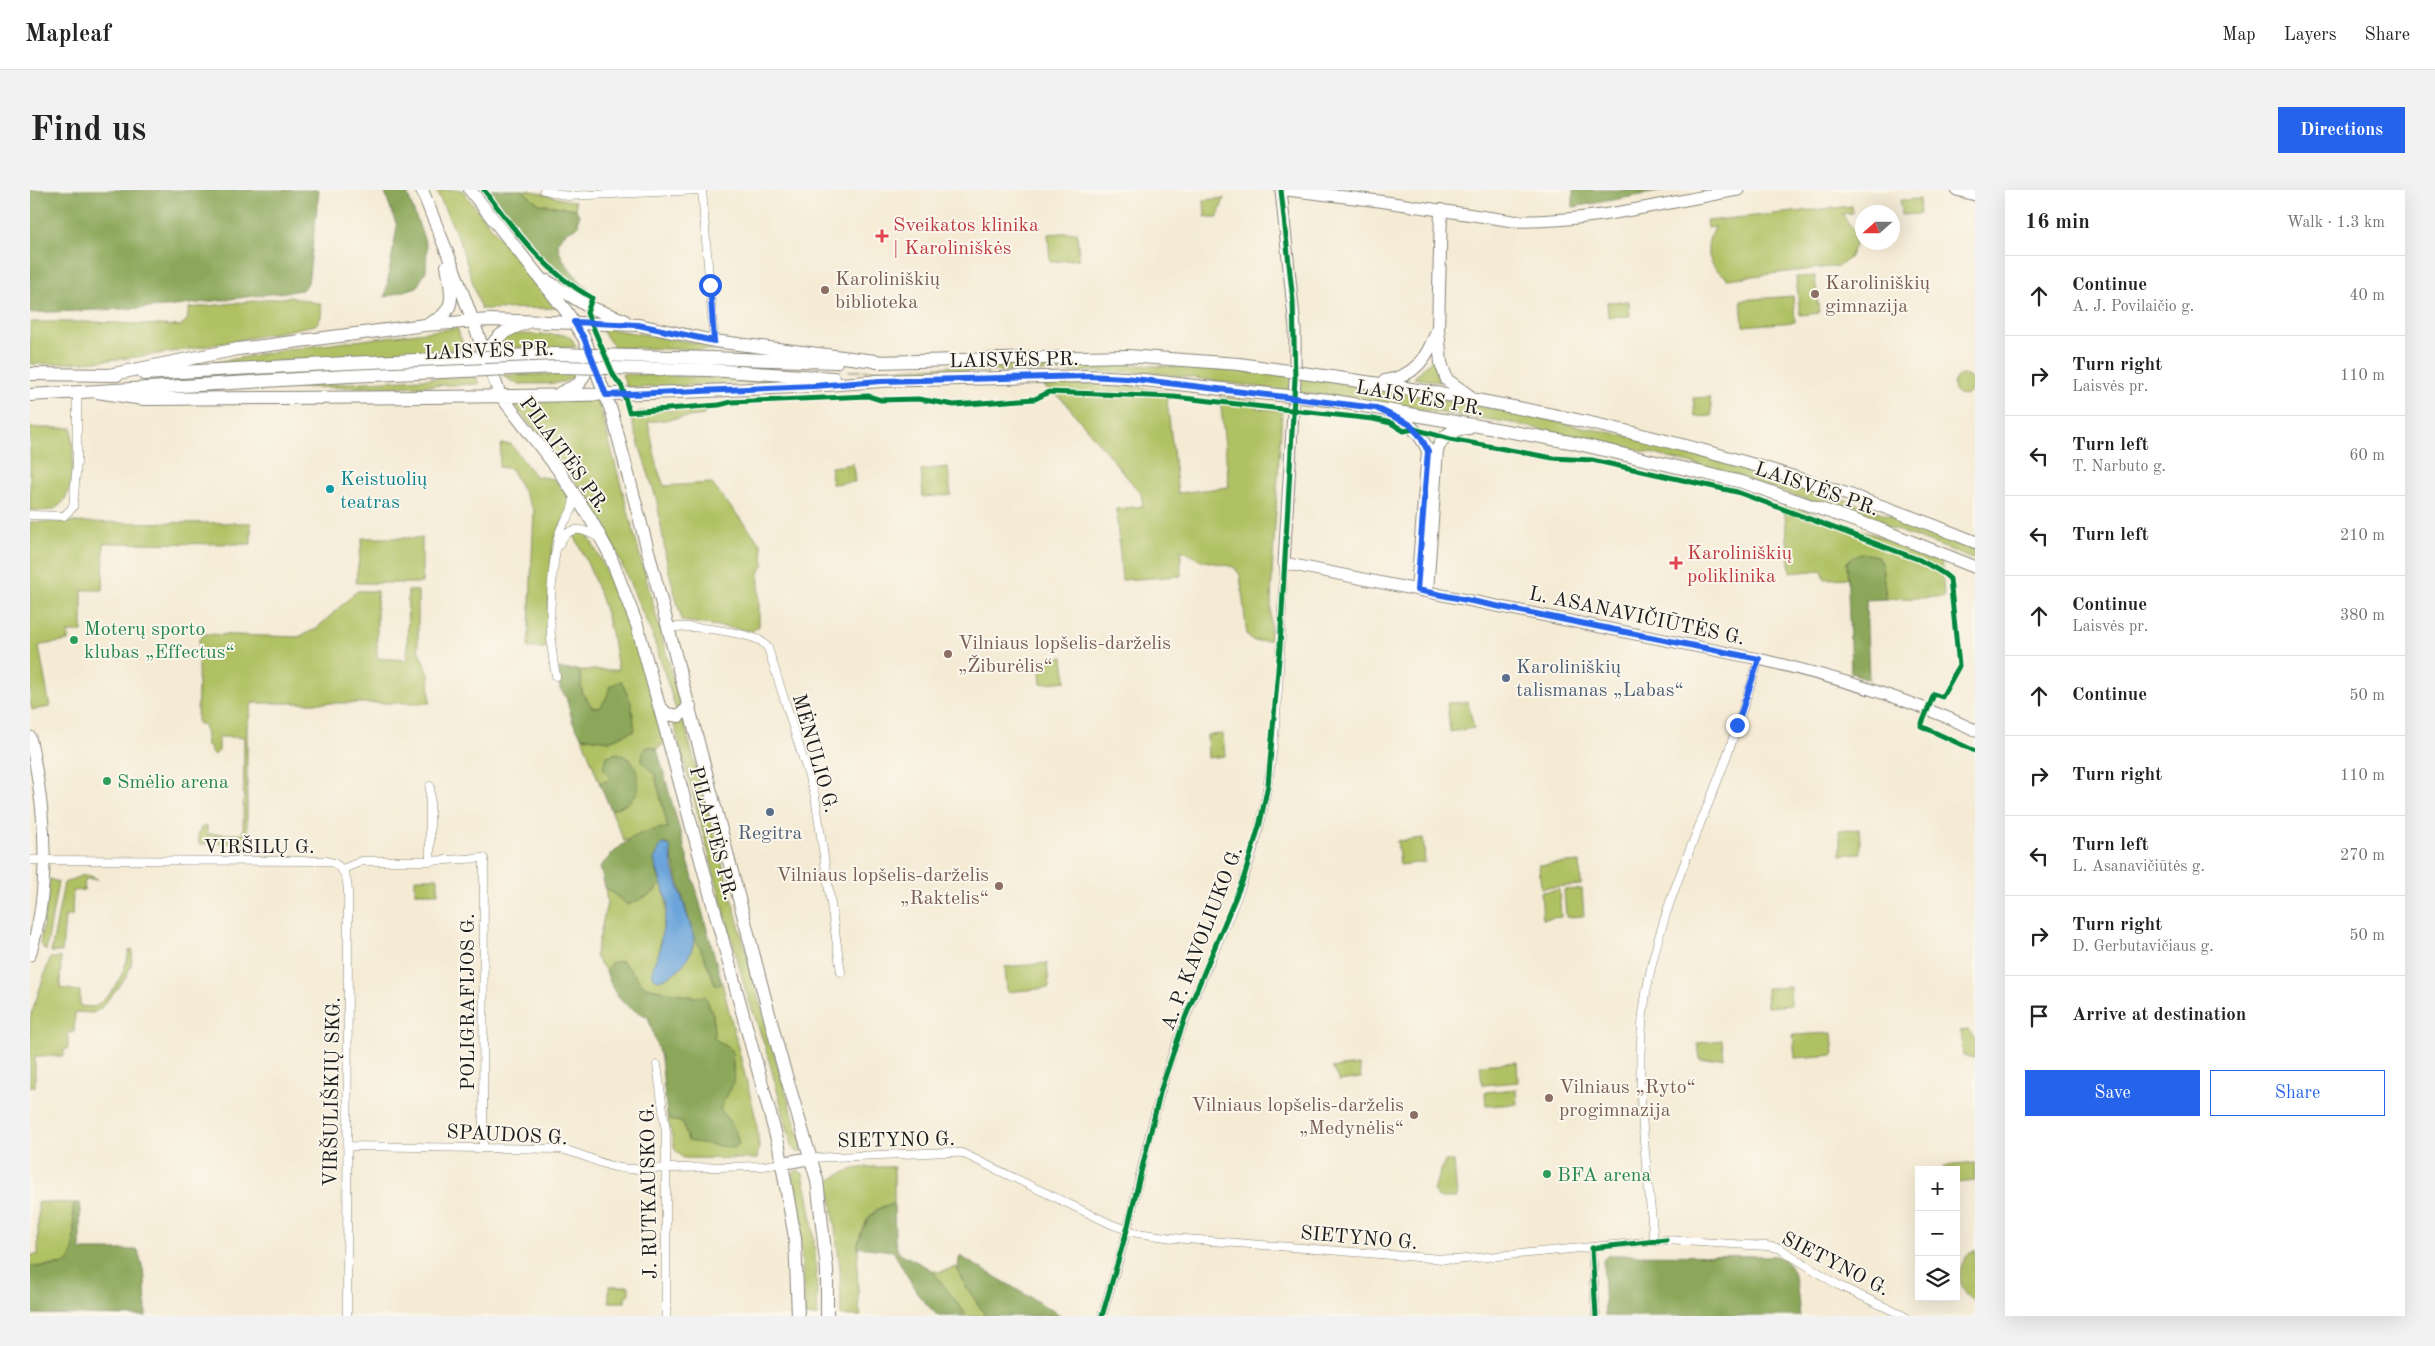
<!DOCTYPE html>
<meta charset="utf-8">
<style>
:root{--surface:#fff;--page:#f2f2f2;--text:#222;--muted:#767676;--line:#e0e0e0;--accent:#2563eb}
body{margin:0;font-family:"Old Standard TT",serif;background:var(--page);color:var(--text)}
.controls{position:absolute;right:15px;bottom:15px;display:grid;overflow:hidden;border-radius:0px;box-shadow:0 5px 20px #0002}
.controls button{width:45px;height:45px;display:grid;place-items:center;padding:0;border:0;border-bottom:1px solid var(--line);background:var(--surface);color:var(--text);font:25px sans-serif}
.compass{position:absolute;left:1825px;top:15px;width:45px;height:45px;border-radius:50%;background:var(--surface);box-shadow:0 5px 20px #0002;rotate:249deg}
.stop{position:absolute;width:15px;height:15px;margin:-11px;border:4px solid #2563eb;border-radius:50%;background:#fff}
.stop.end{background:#2563eb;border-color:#fff;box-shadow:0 1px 5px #0008}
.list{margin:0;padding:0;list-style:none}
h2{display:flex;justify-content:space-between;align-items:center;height:65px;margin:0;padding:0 20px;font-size:21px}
h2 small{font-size:16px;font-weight:400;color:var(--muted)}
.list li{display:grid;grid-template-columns:32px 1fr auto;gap:15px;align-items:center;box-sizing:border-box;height:80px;padding:0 20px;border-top:1px solid var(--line)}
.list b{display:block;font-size:19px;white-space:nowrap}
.list p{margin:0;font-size:16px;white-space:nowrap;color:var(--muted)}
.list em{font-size:16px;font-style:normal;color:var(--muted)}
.actions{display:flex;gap:10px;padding:15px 20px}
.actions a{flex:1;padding:11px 0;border:1px solid var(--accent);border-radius:0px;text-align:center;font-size:18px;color:var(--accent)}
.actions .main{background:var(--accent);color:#fff}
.icon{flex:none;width:28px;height:28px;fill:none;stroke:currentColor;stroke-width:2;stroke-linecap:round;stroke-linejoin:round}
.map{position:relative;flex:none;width:1945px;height:1126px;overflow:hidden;border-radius:0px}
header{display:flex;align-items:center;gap:30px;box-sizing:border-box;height:70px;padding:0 25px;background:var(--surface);border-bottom:1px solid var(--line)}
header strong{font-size:24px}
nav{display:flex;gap:28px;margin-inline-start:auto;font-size:18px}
.intro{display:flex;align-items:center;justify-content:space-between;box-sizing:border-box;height:120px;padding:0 30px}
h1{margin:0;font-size:35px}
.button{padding:12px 22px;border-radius:0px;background:var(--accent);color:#fff;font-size:18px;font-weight:700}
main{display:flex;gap:30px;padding:0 30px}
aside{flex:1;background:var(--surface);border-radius:0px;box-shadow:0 5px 20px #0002}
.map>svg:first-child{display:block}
.green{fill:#b0c164;stroke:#666e40}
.forest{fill:#8ca75a;stroke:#54623b}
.water{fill:#6aa4da;stroke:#43607b}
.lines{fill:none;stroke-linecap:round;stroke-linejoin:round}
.street-casing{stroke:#888478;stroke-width:9}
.secondary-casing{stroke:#888478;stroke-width:13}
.primary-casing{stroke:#888478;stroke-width:14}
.street{stroke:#fff;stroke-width:8}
.secondary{stroke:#fff;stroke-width:11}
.primary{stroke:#fff;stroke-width:12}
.primary-bridge-casing{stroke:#888478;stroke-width:14;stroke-linecap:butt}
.primary-bridge{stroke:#fff;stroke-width:12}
.cycleway-casing{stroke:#fbf7ec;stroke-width:8}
.cycleway{stroke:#00873e;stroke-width:5}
.route{stroke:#2563eb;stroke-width:6}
.health-dot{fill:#e0444e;stroke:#fbf7ec;stroke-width:2}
.education-dot{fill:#8d6e63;stroke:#fbf7ec;stroke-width:2}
.culture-dot{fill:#0f9aa8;stroke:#fbf7ec;stroke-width:2}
.leisure-dot{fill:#2e9e5b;stroke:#fbf7ec;stroke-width:2}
.service-dot{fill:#5c6f8a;stroke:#fbf7ec;stroke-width:2}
.labels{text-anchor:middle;stroke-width:4;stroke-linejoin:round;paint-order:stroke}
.health-label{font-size:20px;fill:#be3a42;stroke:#fbf7ec;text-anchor:start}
.education-label{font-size:20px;fill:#785e54;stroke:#fbf7ec;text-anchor:start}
.street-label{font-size:20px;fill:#1c1c1c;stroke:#fbf7ec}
.culture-label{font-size:20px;fill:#0d838f;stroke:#fbf7ec;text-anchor:start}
.leisure-label{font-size:20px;fill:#27864d;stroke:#fbf7ec;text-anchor:start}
.service-label{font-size:20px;fill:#4e5e75;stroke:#fbf7ec;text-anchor:start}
</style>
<header>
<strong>Mapleaf</strong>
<nav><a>Map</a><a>Layers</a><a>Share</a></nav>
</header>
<div class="intro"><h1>Find us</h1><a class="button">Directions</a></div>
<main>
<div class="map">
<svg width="1945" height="1126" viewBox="0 0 1945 1126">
<rect width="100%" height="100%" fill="#fbf7ec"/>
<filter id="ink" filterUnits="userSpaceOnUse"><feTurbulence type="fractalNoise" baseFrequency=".02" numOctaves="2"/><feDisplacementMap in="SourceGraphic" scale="10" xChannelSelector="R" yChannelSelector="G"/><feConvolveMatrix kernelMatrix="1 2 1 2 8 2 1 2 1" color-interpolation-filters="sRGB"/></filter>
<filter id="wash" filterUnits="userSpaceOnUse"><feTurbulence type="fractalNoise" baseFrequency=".0096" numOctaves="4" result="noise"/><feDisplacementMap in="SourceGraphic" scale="20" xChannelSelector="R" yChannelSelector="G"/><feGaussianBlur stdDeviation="1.12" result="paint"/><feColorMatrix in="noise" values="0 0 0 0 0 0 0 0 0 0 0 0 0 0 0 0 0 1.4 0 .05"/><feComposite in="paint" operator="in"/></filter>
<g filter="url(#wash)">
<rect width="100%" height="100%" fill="#f5ebd5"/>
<path class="green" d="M406,0H432L525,118L451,119L430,52Z
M492,0C510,0 526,10 545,11L546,19L509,14Z
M1194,8L1188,27H1175L1174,10Z
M1889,9L1890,24L1871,25L1870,10Z
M1822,16L1823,23L1812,24L1824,40L1825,55L1819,68L1808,76L1697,89L1696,86C1677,77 1672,54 1686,37L1677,38L1676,31Z
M1047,42L1049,69L1020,72L1018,44Z
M1785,86L1789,123L1770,125L1766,87Z
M1763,106L1765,132L1713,136L1711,110Z
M261,107L291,114C292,123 292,130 285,135C190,154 97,174 0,174V132H66L150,136L157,130L159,118Z
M1599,111L1600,126L1578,127L1577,112Z
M427,138L435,159L161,177L253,160Z
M573,138L723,162L584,157L571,139Z
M483,144L536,145L542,149L546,157L468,158L472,149Z
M1405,166L1406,184L1410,192L1384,188Z
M1087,174L1187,179L1275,188L1388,204L1618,250L1789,300L1945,357V369L1834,328L1678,278L1597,257L1476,232L1121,182L818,181L947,175Z
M547,184C537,197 507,193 491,194L484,193L473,185Z
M592,184L770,191L597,198Z
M1923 195a10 10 0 1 1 20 0a10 10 0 1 1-20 0Z
M446,186L449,194L360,197L228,198Z
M1060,194L1097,195L1136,202L1148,303L1199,297L1190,207L1227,211V218L1252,221L1242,384L1240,450C1230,451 1223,454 1217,445L1210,385L1204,377L1170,370L1151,360V386L1092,390L1086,319L1113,316L1111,304L1033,210L1013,196Z
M1680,207L1682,226L1665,227L1663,208Z
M568,210L650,514V518L646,520L623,447L586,361L574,337L549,297L483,214Z
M674,218V225L618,232L628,280L634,296L681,293L731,354L734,374L729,383V436L722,441L652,431L637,374L627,311L601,229L608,222Z
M0,238H42C42,261 49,307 24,319C18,322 7,320 0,320Z
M471,254H481L505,286L524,289L538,305L541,314L524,349L521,369L516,458H498L504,321L481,279L469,277Z
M823,274L825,292L802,294L801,277Z
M918,277L921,305L893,307L891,280Z
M1754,313L1911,368L1914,407L1856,409L1852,375L1847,366L1817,372L1818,388L1795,389L1792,380L1760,383Z
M0,332L221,333V354L74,353L73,400H52V442H38V451L11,455L9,457L20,517L2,520L0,511Z
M543,343H555L559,347C594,411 616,483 635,553L627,559L620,556L611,570L625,585L638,638L627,639L594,651L581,620L597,614L601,570L587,563L577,566L579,591L569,592L552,547L579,551L605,540L580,496L577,507L570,519L562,517L552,503L550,480H588C581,429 566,389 543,343Z
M332,348H392V393H326C325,390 332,356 332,348Z
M327,401H347V468L377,470L378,401H388V459L399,484L400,513H222L217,537V642L222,643L216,653L169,654L168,645L171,638L177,636V644H213L214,547H189V561L185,565L181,563L180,556H177L174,534H169L167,531L169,449L174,444L268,447L286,439Z
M1033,467L1036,491L1011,494L1009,469Z
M1438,512L1444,538L1420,542L1417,513Z
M653,529L747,875L773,957L769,963L763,959L735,856L716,802L643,531Z
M1193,544L1195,566L1178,568L1177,545Z
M1829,639L1831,663L1811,665L1809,640Z
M1393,648L1395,672L1370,675L1367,651Z
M1550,672L1551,695L1511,698L1509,675Z
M58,685L68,689H55L54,700L43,701L42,726H35L32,762H21L34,693L50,686Z
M385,688H408V703H385Z
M20,689L28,692L16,761L10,754Z
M631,693C640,717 636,723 631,747C629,756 631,760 626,769L655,771L663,756L664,748L669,755L686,795L692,793L726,929L729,956L727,969L653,968L645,960L637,925C653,937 667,930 685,926L704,892L702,861L684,848L683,824L663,807L615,797L592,771L581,773L576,781L565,767L577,713L575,697L598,715L623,703Z
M1552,699L1554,726L1536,727L1534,700Z
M1529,700L1531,727L1513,729L1511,702Z
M103,760L101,776L95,789L71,818L63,823L45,822L44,842L38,843V859L34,860V866H5V897L0,896V828L20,768H31L30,798L50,801V816L64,817C84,805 95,782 99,761Z
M1017,773L1019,798L977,802L975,777Z
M1760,797L1761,815L1737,817L1736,798Z
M1938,840L1945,848V868L1933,866L1930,841Z
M1802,843L1804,865L1765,868L1763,845Z
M1692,850L1694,868L1670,870L1668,853Z
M1487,872L1488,892L1452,895L1450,875Z
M1329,875L1331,888L1309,891L1302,878Z
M1486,899L1487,914L1456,916L1455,902Z
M1415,971H1424L1427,1008H1408L1403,1000Z
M1945,973V991L1926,993V980H1914V976Z
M864,977V1014C818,1017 828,1087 829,1117L831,1126H811L810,1078L799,991C823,975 835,977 864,977Z
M768,980L773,984C785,1029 786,1079 788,1126H775L771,1057L761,989L765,981Z
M8,1012L45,1013L43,1016L44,1061L39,1071L34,1074L0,1077V1065H8Z
M1945,1059V1111C1925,1098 1925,1072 1945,1059Z
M927,1077C931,1095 947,1109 955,1126H937L902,1080L909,1082Z
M579,1096H599V1105L595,1106V1112H579Z"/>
<path class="forest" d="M0,0H289L278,93L272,100L136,117L0,123Z
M354,0H376L397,57L396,81L387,97L355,107L367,36Z
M459,0H492L509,14L546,19L549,25L548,36C543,40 535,42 531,47C519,61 549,89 558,99L557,101L518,74Z
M1543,0H1639L1543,17Z
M1832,363L1847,366L1852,375L1856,409L1836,410L1839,489L1821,483L1817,372L1826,365Z
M529,479L550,480L552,503L562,517L570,518L577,507L580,496L591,491L601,512L605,540L579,551L552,547L543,533L536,507L530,499Z
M620,556L627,559L692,793L686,796L669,755L664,748L638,654H634L625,676L631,693L623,703L598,715L575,697L570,677C591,654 605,640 638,638L625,585L611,571L614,559Z
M588,563C608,573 608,580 608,602L597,614L581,620L569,592L578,591L579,587L573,577L577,566Z
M592,771L615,797L663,807L675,806L683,824L684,848L702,861L704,892L690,919L705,939L709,954L703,958L658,951L653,933L641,930L637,925L631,869L618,827C592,815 585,809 576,781L581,773Z
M45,1013H50V1060H108L115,1087L116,1126L0,1124V1077C8,1077 34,1077 39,1071C47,1062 43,1028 43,1016Z
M864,1014L865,1051L868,1062L902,1080L937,1126H908L889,1106L863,1061L827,1057C831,1038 843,1015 864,1014Z
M1578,1065L1747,1066C1769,1074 1767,1106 1770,1126H1575L1573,1070Z
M930,1066L1032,1126H955C946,1105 922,1090 930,1066Z"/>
<path class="water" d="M634,654L640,656L642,675L664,748C663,767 647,786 628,790L623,787V776L630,761L631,747L638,714L624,670L631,655Z"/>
</g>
<g filter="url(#ink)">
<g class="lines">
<defs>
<path id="street" d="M514,0L537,6L672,0
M672,0L684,151
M0,325L34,326L43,317L47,272V204
M529,355C538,334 553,338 569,348
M639,438C657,434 711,442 729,450C733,452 735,455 738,458L785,606L811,782
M526,486C517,445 520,389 528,348C531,329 543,330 544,306
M400,596V671
M0,670L296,671C322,675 318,702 318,723L317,1126
M313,679L332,671H396L454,668L453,957
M627,875L636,942V1126
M317,956L530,959C554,963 574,978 599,979L733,976L753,973
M781,968L919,962L932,963L1083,1035L1107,1043L1143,1048L1425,1070L1636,1050L1736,1056L1749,1058L1808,1095L1874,1126
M1624,1051C1617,976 1605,899 1613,824C1623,739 1658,666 1689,587C1704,549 1716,509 1729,469
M1562,1058L1566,1126
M1072,1126C1082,1091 1094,1056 1102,1020C1114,968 1125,916 1142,865C1168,786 1213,713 1231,630C1249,547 1250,458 1254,373"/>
<path id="secondary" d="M1251,0L1265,138V189L1254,373L1729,469C1803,487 1876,507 1945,540
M1257,0L1349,11L1483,31C1559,33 1634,13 1708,0
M1927,0L1945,5
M0,547C15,616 22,696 0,765"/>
<path id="primary" d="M392,0L423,77L470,205L527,278L560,328L579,363L607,435L749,957L765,1048L768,1126
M440,0L536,121L554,148L582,223L749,862L787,990L797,1080V1126
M1411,20L1408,139L1411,173L1417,190L1438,205
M517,91L559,117L594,130
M400,133C429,121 421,101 417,76
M680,168L806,172
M459,172C458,148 476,140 496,133
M846,172L1097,166L1209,174
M679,180L804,188
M0,184L87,185
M114,184L317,173
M79,185L208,159L395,135L459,130L609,135L684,151L853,172
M1301,187C1521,217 1739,267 1945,352
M844,191L1058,186L1096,188L1209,201
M1355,191C1385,186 1397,168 1407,141
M67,202L113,209C359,206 606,210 851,191
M530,203L549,194L563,169
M0,205L318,186
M1299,210L1540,252L1712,292L1849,339L1945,377
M1360,224C1378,232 1390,242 1398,261L1387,399
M1397,401L1407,260C1414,243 1423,239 1439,238
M630,517L637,524L649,526L660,516
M753,973L781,968"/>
</defs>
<use href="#street" class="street-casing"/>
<use href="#secondary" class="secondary-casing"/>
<use href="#primary" class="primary-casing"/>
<use href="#street" class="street"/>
<use href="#secondary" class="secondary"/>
<use href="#primary" class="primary"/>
<defs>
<path id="primary-bridge" d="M317,173L526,164L680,168
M1209,174L1301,187
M318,186L527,177L679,180
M1209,201L1299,210"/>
</defs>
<use href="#primary-bridge" class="primary-bridge-casing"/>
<use href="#primary-bridge" class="primary-bridge"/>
<defs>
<path id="cycleway" d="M454,0C487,43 514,81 562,108L557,123L584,186L592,197L599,222L689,215L701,212L838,206L851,210L888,209L924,215L1005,209L1019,202L1144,207L1343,229L1361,233L1374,241L1384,239L1420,249L1523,268L1562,270L1707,302L1890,370C1898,375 1914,382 1920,389L1929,476L1912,507L1904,504L1891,536L1945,561
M1072,1126L1097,1040L1131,899L1155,828L1214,687L1230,633L1238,595L1250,457L1265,189L1263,111L1251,0
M1566,1126L1562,1058L1636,1050"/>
</defs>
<use href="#cycleway" class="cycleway-casing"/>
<use href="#cycleway" class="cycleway"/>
</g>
</g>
<g class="lines" filter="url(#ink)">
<path class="route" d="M680,95L684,151L608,135L544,132L554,148L576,205L784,196L851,191L1058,186L1096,188L1346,218L1379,234L1390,246L1398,261L1387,400L1729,469L1707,535"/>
</g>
<g class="health-dot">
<path d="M849.5 38.5h5v5h5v5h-5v5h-5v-5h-5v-5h5z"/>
<path d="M1643.5 365.5h5v5h5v5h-5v5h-5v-5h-5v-5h5z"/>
</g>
<g class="education-dot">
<circle cx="795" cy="100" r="5"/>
<circle cx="1785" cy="104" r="5"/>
<circle cx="918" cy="464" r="5"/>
<circle cx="969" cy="696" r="5"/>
<circle cx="1519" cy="908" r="5"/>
<circle cx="1384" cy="925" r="5"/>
</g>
<circle class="culture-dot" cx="300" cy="299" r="5"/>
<g class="leisure-dot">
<circle cx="44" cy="450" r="5"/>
<circle cx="77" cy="591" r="5"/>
<circle cx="1517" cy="984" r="5"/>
</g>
<g class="service-dot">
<circle cx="1476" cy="488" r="5"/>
<circle cx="740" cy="622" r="5"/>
</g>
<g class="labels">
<g class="health-label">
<text x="863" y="41">Sveikatos klinika<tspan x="863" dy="23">| Karoliniškės</tspan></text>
<text x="1657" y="369">Karoliniškių<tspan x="1657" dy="23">poliklinika</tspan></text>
</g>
<g class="education-label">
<text x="805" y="95">Karoliniškių<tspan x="805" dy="23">biblioteka</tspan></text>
<text x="1795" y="99">Karoliniškių<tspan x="1795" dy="23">gimnazija</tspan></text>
<text x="928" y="459">Vilniaus lopšelis-darželis<tspan x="928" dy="23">„Žiburėlis“</tspan></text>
<text x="959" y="691" text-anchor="end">Vilniaus lopšelis-darželis<tspan x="959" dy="23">„Raktelis“</tspan></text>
<text x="1529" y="903">Vilniaus „Ryto“<tspan x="1529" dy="23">progimnazija</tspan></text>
<text x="1374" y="921" text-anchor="end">Vilniaus lopšelis-darželis<tspan x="1374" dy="23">„Medynėlis“</tspan></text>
</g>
<g class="street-label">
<text transform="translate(459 160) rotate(-2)" y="7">LAISVĖS PR.</text>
<text transform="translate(984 169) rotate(-1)" y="7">LAISVĖS PR.</text>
<text transform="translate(1390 207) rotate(10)" y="7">LAISVĖS PR.</text>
<text transform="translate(535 264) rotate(54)" y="7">PILAITĖS PR.</text>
<text transform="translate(1787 298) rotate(19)" y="7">LAISVĖS PR.</text>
<text transform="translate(1607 425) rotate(12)" y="7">L. ASANAVIČIŪTĖS G.</text>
<text transform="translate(786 563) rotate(74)" y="7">MĖNULIO G.</text>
<text transform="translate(684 643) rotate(75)" y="7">PILAITĖS PR.</text>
<text x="229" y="663">VIRŠILŲ G.</text>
<text transform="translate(1171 748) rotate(-69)" y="7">A. P. KAVOLIUKO G.</text>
<text transform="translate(437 812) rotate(-90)" y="7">POLIGRAFIJOS G.</text>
<text transform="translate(301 902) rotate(-89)" y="7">VIRŠULIŠKIŲ SKG.</text>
<text transform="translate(477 944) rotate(3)" y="7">SPAUDOS G.</text>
<text transform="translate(866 949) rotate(-1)" y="7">SIETYNO G.</text>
<text transform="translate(618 1001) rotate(-91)" y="7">J. RUTKAUSKO G.</text>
<text transform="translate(1329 1047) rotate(5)" y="7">SIETYNO G.</text>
<text transform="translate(1806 1073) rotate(27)" y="7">SIETYNO G.</text>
</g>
<g class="culture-label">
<text x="310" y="295">Keistuolių<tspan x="310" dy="23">teatras</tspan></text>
</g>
<g class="leisure-label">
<text x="54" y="445">Moterų sporto<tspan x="54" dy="23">klubas „Effectus“</tspan></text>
<text x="87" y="598">Smėlio arena</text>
<text x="1527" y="991">BFA arena</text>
</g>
<g class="service-label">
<text x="1486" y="483">Karoliniškių<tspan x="1486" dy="23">talismanas „Labas“</tspan></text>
<text x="740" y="649" text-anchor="middle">Regitra</text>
</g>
</g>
</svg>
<div class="controls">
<button>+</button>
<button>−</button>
<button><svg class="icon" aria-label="layers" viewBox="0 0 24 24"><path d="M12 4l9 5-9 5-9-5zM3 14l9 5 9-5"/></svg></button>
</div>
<svg class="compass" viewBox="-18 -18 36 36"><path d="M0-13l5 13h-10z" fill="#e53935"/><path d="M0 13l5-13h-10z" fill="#767676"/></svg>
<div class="stop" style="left:680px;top:95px"></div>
<div class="stop end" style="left:1707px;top:535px"></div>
</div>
<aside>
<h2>16 min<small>Walk · 1.3 km</small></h2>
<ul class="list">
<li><svg class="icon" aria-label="ahead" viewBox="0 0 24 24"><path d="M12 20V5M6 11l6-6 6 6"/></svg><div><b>Continue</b><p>A. J. Povilaičio g.</p></div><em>40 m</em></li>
<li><svg class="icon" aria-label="right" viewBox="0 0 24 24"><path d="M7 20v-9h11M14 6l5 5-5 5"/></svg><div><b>Turn right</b><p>Laisvės pr.</p></div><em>110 m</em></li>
<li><svg class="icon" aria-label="left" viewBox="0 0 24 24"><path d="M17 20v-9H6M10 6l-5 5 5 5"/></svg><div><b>Turn left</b><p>T. Narbuto g.</p></div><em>60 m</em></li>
<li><svg class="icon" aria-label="left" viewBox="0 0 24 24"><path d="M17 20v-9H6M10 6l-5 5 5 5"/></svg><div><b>Turn left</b></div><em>210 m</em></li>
<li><svg class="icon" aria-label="ahead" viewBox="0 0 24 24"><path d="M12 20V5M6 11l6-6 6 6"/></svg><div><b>Continue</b><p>Laisvės pr.</p></div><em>380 m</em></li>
<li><svg class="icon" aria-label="ahead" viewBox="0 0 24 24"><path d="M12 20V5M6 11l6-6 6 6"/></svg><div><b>Continue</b></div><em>50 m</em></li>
<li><svg class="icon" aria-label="right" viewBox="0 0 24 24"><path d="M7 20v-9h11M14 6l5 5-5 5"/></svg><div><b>Turn right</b></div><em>110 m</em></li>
<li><svg class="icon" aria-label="left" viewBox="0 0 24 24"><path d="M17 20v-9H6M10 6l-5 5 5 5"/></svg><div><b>Turn left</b><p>L. Asanavičiūtės g.</p></div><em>270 m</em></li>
<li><svg class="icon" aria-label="right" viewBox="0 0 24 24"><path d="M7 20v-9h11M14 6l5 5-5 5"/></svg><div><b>Turn right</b><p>D. Gerbutavičiaus g.</p></div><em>50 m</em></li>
<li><svg class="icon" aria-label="arrive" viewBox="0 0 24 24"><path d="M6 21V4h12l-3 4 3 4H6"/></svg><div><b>Arrive at destination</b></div></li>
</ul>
<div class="actions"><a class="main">Save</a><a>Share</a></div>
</aside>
</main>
